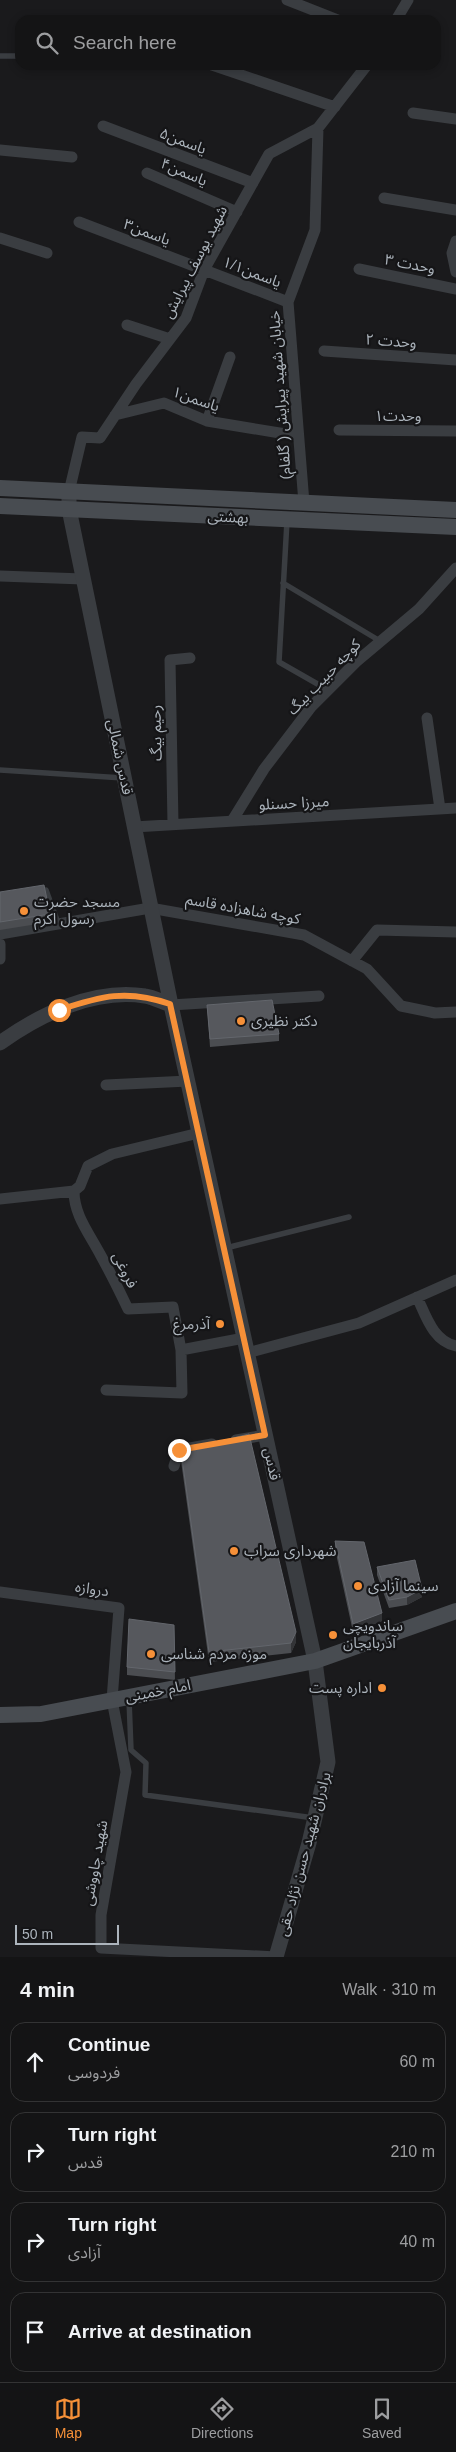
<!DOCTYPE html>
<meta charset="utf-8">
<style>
:root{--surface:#141415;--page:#1d1d1e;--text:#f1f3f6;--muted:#9d9ea0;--line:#333334;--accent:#f69038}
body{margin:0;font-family:Arial,"Noto Sans Arabic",sans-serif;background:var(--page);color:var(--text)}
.scale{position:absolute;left:15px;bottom:12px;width:104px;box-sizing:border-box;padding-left:5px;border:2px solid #acb4bc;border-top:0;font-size:14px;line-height:18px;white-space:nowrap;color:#acb4bc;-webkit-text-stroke:4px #151517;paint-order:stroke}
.stop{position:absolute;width:15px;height:15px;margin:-11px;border:4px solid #f69038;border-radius:50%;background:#fff}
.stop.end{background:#f69038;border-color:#fff;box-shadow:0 1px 5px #0008}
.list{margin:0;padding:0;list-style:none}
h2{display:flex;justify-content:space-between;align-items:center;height:65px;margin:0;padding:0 20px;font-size:21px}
h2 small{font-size:16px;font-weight:400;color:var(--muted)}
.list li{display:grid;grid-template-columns:32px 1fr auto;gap:15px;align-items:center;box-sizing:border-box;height:80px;margin:0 10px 10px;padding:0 10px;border:1px solid var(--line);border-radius:15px}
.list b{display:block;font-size:19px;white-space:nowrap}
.list p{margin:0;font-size:16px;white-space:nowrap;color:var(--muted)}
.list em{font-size:16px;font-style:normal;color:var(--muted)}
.icon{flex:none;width:28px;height:28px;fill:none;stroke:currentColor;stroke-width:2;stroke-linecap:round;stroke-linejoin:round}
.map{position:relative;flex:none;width:456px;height:1957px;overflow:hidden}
.search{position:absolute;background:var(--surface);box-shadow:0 2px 8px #0003;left:15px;right:15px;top:15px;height:55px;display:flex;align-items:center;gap:12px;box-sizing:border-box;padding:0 18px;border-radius:15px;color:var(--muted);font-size:19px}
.sheet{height:425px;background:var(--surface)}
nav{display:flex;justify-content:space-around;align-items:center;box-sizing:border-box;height:70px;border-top:1px solid var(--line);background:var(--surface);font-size:14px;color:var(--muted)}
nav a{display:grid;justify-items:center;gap:2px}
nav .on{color:var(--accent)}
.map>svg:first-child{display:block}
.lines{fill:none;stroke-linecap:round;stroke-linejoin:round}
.service{stroke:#3a3d41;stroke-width:5.5}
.minor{stroke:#3a3d41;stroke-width:11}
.tertiary{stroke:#3a3d41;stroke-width:15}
.secondary{stroke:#484c51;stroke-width:16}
.wall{fill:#4b4d51}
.shaded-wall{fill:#333437}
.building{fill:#56585d;stroke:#63666c}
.route{stroke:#f69038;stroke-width:6}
.poi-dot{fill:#f69038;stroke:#151517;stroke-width:2}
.labels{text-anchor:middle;stroke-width:4.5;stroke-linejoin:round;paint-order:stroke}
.street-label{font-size:15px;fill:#acb4bc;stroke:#151517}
.poi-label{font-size:15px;fill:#acb4bc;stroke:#151517;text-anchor:start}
</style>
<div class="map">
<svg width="456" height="1957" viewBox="0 0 456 1957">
<rect width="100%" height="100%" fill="#1a1a1c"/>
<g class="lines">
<path class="service" d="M0,56H20
M287,521L279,662L328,690
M283,583L380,641
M0,770L123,778
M39,891L46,890L58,923
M226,1248L349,1217
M129,1699L131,1750L146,1763L145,1795L314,1818"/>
<path class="minor" d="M287,0L338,20
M396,20L408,0
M212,65L335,107
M413,113L456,119
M103,126L253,183
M0,150L72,157
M147,173L237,212
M384,198L456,210
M79,222L288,302
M0,238L47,253
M456,241L452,253L456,272
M359,269L456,289
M127,325L170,339
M324,351L456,360
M115,415L164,403L207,421L298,436
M207,421L230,357
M339,430L456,431
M69,492L82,437L100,438L136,384L186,318L204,270L269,154L318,128
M304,503L288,302L315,230L318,128L367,65
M0,576L83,579
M427,718L440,809
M232,821L264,769L312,706L356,662L419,609L456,568
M173,824L170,660L190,658
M134,827L456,808
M0,934L150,908L304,935L367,969L401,1006L435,1013L456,1012
M0,944V959
M352,961L377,930L456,932
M171,1005L319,996
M106,1085L188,1081
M74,1191C74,1215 89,1233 100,1254C110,1272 119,1290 128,1309L173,1307L181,1350L244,1338
M0,1199L74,1191L80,1186L88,1166L112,1154L199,1133
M417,1297C426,1316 433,1341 456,1346
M247,1353L359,1323L456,1280
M106,1390L182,1393L181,1350
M236,1440L265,1435
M174,1466L179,1450L212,1444
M0,1592L119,1608L112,1700L126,1772L101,1915V1948L276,1957"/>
<path class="tertiary" d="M69,492V509L171,1005L315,1661L328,1762L309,1843L276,1957
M0,1043C40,1014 95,988 145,996C153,997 162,1002 171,1005"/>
<path class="secondary" d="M0,488L456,510
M0,506L456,527
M0,1715L41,1714L315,1661L456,1611"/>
</g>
<path class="wall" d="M0,892L50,914V922L0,930Z
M207,1005L279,1034V1041L210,1047Z
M181,1451L296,1642L291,1653L209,1662L181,1461Z
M335,1541L382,1621L353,1632L335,1549Z
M377,1567L422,1597L407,1605L389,1608L377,1575Z
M174,1625L175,1680L127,1675V1667Z"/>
<path class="shaded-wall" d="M422,1589V1597L407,1605V1597Z
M382,1613V1621L353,1632V1624Z
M296,1632V1642L291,1653V1643Z"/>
<path class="building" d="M44,885L50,914L0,922V892Z
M272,1000L279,1034L210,1039L207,1005Z
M249,1434L296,1632L291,1643L209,1652L181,1451Z
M335,1541L364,1542L382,1613L353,1624Z
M415,1560L422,1589L407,1597L389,1600L377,1567Z
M129,1619L174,1625L175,1672L127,1667Z"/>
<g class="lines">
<path class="route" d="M59,1010C101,996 127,989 170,1004L265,1435L179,1450"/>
</g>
<g class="poi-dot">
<circle cx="24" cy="911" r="5"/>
<circle cx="241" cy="1021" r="5"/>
<circle cx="220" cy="1324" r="5"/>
<circle cx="234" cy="1551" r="5"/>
<circle cx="358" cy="1586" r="5"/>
<circle cx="333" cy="1635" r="5"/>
<circle cx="151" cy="1654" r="5"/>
<circle cx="382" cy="1688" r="5"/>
</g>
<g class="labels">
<g class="street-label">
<text transform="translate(183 141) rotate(21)" y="5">یاسمن۵</text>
<text transform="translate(184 172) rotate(23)" y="5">یاسمن۴</text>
<text transform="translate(147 232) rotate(21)" y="5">یاسمن۳</text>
<text transform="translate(195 262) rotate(-63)" y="5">شهید یوسف پیرایش</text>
<text transform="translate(410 264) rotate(11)" y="5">وحدت ۳</text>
<text transform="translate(252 272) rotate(21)" y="5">یاسمن۱/۱</text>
<text transform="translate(391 341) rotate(4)" y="5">وحدت ۲</text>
<text transform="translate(280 395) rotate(-94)" y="5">خیابان شهید پیرایش ( گلفام)</text>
<text transform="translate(196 399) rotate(19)" y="5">یاسمن۱</text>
<text x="398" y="421">وحدت۱</text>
<text transform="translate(228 517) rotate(3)" y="5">بهشتی</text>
<text transform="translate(324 677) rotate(-46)" y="5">کوچه حبیب بیگ</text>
<text transform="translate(156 733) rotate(-91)" y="5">رحیم بیگ</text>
<text transform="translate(120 757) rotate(78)" y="5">قدس شمالی</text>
<text transform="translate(294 803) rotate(-3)" y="5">میرزا حسنلو</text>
<text transform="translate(243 909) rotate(10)" y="5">کوچه شاهزاده قاسم</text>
<text transform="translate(125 1270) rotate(63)" y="5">فروغی</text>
<text transform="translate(272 1464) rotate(78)" y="5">قدس</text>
<text transform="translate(92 1589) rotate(8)" y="5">دروازه</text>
<text transform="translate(158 1691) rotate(-11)" y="5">امام خمینی</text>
<text transform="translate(304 1854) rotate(-75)" y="5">برادران شهید حسن نژاد حقی</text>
<text transform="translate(95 1863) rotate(-80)" y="5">شهید چاووشی</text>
</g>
<g class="poi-label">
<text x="34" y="907">مسجد حضرت<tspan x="34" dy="17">رسول اکرم</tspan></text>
<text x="251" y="1026">دکتر نظیری</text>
<text x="210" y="1329" text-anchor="end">آذرمرغ</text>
<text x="244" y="1556">شهرداری سراب</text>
<text x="368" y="1591">سینما آزادی</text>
<text x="343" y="1631">ساندویچی<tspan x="343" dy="17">آذربایجان</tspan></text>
<text x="161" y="1659">موزه مردم شناسی</text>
<text x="372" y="1693" text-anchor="end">اداره پست</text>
</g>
</g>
</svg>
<div class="scale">50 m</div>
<div class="stop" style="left:59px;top:1010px"></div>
<div class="stop end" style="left:179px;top:1450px"></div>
<div class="search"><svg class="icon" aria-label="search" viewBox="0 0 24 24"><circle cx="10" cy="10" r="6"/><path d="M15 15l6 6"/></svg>Search here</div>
</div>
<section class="sheet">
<h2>4 min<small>Walk · 310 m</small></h2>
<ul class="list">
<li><svg class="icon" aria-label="ahead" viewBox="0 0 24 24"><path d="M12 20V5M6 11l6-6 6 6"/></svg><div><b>Continue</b><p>فردوسی</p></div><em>60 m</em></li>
<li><svg class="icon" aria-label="right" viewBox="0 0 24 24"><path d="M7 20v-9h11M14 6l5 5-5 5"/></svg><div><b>Turn right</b><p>قدس</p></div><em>210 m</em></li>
<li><svg class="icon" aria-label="right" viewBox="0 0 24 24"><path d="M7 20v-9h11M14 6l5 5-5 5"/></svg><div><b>Turn right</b><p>آزادی</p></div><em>40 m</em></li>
<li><svg class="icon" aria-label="arrive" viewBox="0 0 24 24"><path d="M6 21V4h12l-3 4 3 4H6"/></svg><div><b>Arrive at destination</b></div></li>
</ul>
</section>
<nav>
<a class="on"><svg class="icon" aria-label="map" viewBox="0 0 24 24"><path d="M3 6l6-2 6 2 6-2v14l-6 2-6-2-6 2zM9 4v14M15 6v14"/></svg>Map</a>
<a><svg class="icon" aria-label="directions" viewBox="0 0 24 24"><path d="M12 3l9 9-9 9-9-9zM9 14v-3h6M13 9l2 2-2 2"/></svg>Directions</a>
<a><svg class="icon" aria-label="saved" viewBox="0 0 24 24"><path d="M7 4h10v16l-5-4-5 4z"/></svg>Saved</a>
</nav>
